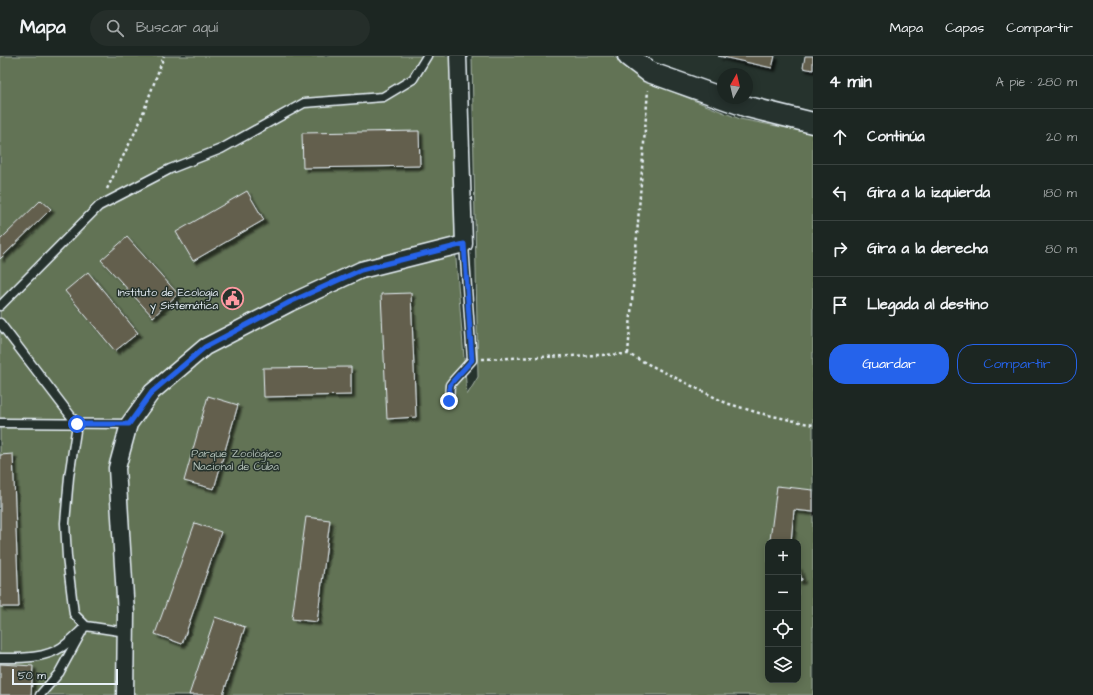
<!DOCTYPE html>
<html lang="es">
<meta charset="utf-8">
<style>
:root{--surface:#1c2622;--page:#252e2a;--text:#f1f3f6;--muted:#a0a5a5;--line:#3a4340;--accent:#2563eb}
body{margin:0;font-family:"Architects Daughter",sans-serif;background:var(--page);color:var(--text)}
.controls{position:absolute;right:12px;bottom:12px;display:grid;overflow:hidden;border-radius:8px;box-shadow:0 2px 10px #0003}
.controls button{width:36px;height:36px;display:grid;place-items:center;padding:0;border:0;border-bottom:1px solid var(--line);background:var(--surface);color:var(--text);font:20px sans-serif}
.compass{position:absolute;left:717px;top:12px;width:36px;height:36px;border-radius:50%;background:var(--surface);box-shadow:0 2px 10px #0003;rotate:8deg}
.scale{position:absolute;left:12px;bottom:10px;width:106px;box-sizing:border-box;padding-left:4px;border:2px solid #e8f1f8;border-top:0;font-size:11px;line-height:14px;white-space:nowrap;color:#e8f1f8;-webkit-text-stroke:3px #26332d;paint-order:stroke}
.stop{position:absolute;width:12px;height:12px;margin:-9px;border:3px solid #2563eb;border-radius:50%;background:#fff}
.stop.end{background:#2563eb;border-color:#fff;box-shadow:0 1px 4px #0008}
.list{margin:0;padding:0;list-style:none}
h2{display:flex;justify-content:space-between;align-items:center;height:52px;margin:0;padding:0 16px;font-size:17px}
h2 small{font-size:13px;font-weight:400;color:var(--muted)}
.list li{display:grid;grid-template-columns:26px 1fr auto;gap:12px;align-items:center;box-sizing:border-box;height:56px;padding:0 16px;border-top:1px solid var(--line)}
.list b{display:block;font-size:15px;white-space:nowrap}
.list em{font-size:13px;font-style:normal;color:var(--muted)}
.actions{display:flex;gap:8px;padding:12px 16px}
.actions a{flex:1;padding:9px 0;border:1px solid var(--accent);border-radius:16px;text-align:center;font-size:14px;color:var(--accent)}
.actions .main{background:var(--accent);color:#fff}
.icon{flex:none;width:22px;height:22px;fill:none;stroke:currentColor;stroke-width:2;stroke-linecap:round;stroke-linejoin:round}
.map{position:relative;flex:none;width:813px;height:639px;overflow:hidden}
header{display:flex;align-items:center;gap:24px;box-sizing:border-box;height:56px;padding:0 20px;background:var(--surface);border-bottom:1px solid var(--line)}
header strong{font-size:19px}
nav{display:flex;gap:22px;margin-inline-start:auto;font-size:14px}
.search{width:280px;height:36px;background:var(--page);display:flex;align-items:center;gap:10px;box-sizing:border-box;padding:0 14px;border-radius:22px;color:var(--muted);font-size:15px}
main{display:flex}
aside{flex:1;background:var(--surface)}
.map>svg:first-child{display:block}
.green{fill:#627355;stroke:#a5b2a6;fill-rule:evenodd}
.building{fill:#645f4d;stroke:#e8f1f8;filter:url(#shadow)}
.lines{fill:none;stroke-linecap:round;stroke-linejoin:round}
.service-casing{stroke:#e8f1f8;stroke-width:11}
.minor-casing{stroke:#e8f1f8;stroke-width:19}
.tertiary-casing{stroke:#e8f1f8;stroke-width:23}
.path{stroke:#e8f1f8;stroke-width:2.5;stroke-dasharray:3 3;stroke-linecap:butt}
.service{stroke:#26332d;stroke-width:8}
.minor{stroke:#26332d;stroke-width:16}
.tertiary{stroke:#26332d;stroke-width:20}
.route{stroke:#2563eb;stroke-width:5}
.labels{text-anchor:middle;stroke-width:3;stroke-linejoin:round;paint-order:stroke}
.poi-label{font-size:11px;fill:#e8f1f8;stroke:#26332d;text-anchor:end}
.park-label{font-size:11px;fill:#b2bfb7;stroke:#26332d}
</style>
<header>
<strong>Mapa</strong>
<div class="search"><svg class="icon" aria-label="search" viewBox="0 0 24 24"><circle cx="10" cy="10" r="6"/><path d="M15 15l6 6"/></svg>Buscar aquí</div>
<nav><a>Mapa</a><a>Capas</a><a>Compartir</a></nav>
</header>
<main>
<div class="map">
<svg width="813" height="639" viewBox="0 0 813 639">
<defs>
<filter id="shadow"><feDropShadow dx="3.5" dy="3.5" stdDeviation="1" flood-color="#0009"/></filter>
</defs>
<rect width="100%" height="100%" fill="#26332d"/>
<filter id="ink" filterUnits="userSpaceOnUse"><feTurbulence type="fractalNoise" baseFrequency=".025" numOctaves="2"/><feDisplacementMap in="SourceGraphic" scale="8" xChannelSelector="R" yChannelSelector="G"/><feConvolveMatrix kernelMatrix="1 2 1 2 8 2 1 2 1" color-interpolation-filters="sRGB"/></filter>
<g filter="url(#ink)">
<path class="green" d="M0,0H451L455,191L467,339L478,321L472,0H613L656,29L740,63L813,77V639H0ZM768,486H798V624H768Z"/>
<path class="building" d="M718,0H775L772,12Z
M805,0H813V14L803,12Z
M419,75L420,110L303,112L302,77Z
M247,135L264,164L193,205L176,176Z
M41,144L51,153L0,203V184Z
M127,181L178,238L153,261L101,204Z
M88,216L138,277L115,295L65,235Z
M411,237L416,361L387,363L381,238Z
M351,311V339L264,341L263,312Z
M208,340L238,349L214,433L184,425Z
M13,398L19,551H0V399Z
M777,430L813,434V456L794,454L791,486H771L770,484Z
M306,461L330,464L317,566L292,563Z
M195,467L221,476L182,588L155,578Z
M798,510L802,524L798,525Z
M215,561L245,571L223,639H189Z
M0,608L33,610L31,639H0Z"/>
<g class="lines">
<defs>
<path id="service" d="M0,250L99,150L170,113L221,93L304,47L383,41L413,23L427,0
M0,267L77,368L69,421L65,467L67,501L74,558L86,570L126,576
M449,345L450,329L453,325L472,304L464,188
M0,367L129,368
M0,602C20,602 44,603 62,591C70,586 78,577 86,570
M40,639L59,617L82,575"/>
<path id="minor" d="M125,639L126,557L117,412L129,368L152,336L205,291L290,247L361,214L464,188L458,0"/>
<path id="tertiary" d="M628,0L649,16L748,51L813,67"/>
</defs>
<use href="#service" class="service-casing"/>
<use href="#minor" class="minor-casing"/>
<use href="#tertiary" class="tertiary-casing"/>
<path class="path" d="M107,133L139,68L164,0
M628,298L648,34
M482,303L628,298L726,347L759,357L813,369"/>
<use href="#service" class="service"/>
<use href="#minor" class="minor"/>
<use href="#tertiary" class="tertiary"/>
</g>
</g>
<g class="lines" filter="url(#ink)">
<path class="route" d="M77,368H129L152,336L205,291L290,246L361,214L464,188L472,304L453,325L450,329L449,345"/>
</g>
<defs>
<symbol id="civic-ring" viewBox="-11 -11 22 22"><circle r="9.5" fill="#26332d" stroke="#ff9aa2" stroke-width="1.5"/><path d="M-.6-6.5H3V-4.5H.6V-3L4-1V1h2V6H-6V1h2V-1L-.6-3ZM-1.2 2.5V6h2.4V2.5Z" fill="#ff9aa2"/></symbol>
</defs>
<g fill-rule="evenodd">
<use href="#civic-ring" x="220" y="230" width="25" height="25"/>
</g>
<g class="labels">
<g class="poi-label">
<text x="218" y="240">Instituto de Ecología<tspan x="218" dy="13">y Sistemática</tspan></text>
</g>
<g class="park-label">
<text x="236" y="401">Parque Zoológico<tspan x="236" dy="13">Nacional de Cuba</tspan></text>
</g>
</g>
</svg>
<div class="controls">
<button>+</button>
<button>−</button>
<button><svg class="icon" aria-label="locate" viewBox="0 0 24 24"><circle cx="12" cy="12" r="6"/><path d="M12 2v4M12 18v4M2 12h4M18 12h4"/></svg></button>
<button><svg class="icon" aria-label="layers" viewBox="0 0 24 24"><path d="M12 4l9 5-9 5-9-5zM3 14l9 5 9-5"/></svg></button>
</div>
<svg class="compass" viewBox="-18 -18 36 36"><path d="M0-13l5 13h-10z" fill="#e53935"/><path d="M0 13l5-13h-10z" fill="#a0a5a5"/></svg>
<div class="scale">50 m</div>
<div class="stop" style="left:77px;top:368px"></div>
<div class="stop end" style="left:449px;top:345px"></div>
</div>
<aside>
<h2>4 min<small>A pie · 280 m</small></h2>
<ul class="list">
<li><svg class="icon" aria-label="ahead" viewBox="0 0 24 24"><path d="M12 20V5M6 11l6-6 6 6"/></svg><div><b>Continúa</b></div><em>20 m</em></li>
<li><svg class="icon" aria-label="left" viewBox="0 0 24 24"><path d="M17 20v-9H6M10 6l-5 5 5 5"/></svg><div><b>Gira a la izquierda</b></div><em>180 m</em></li>
<li><svg class="icon" aria-label="right" viewBox="0 0 24 24"><path d="M7 20v-9h11M14 6l5 5-5 5"/></svg><div><b>Gira a la derecha</b></div><em>80 m</em></li>
<li><svg class="icon" aria-label="arrive" viewBox="0 0 24 24"><path d="M6 21V4h12l-3 4 3 4H6"/></svg><div><b>Llegada al destino</b></div></li>
</ul>
<div class="actions"><a class="main">Guardar</a><a>Compartir</a></div>
</aside>
</main>
